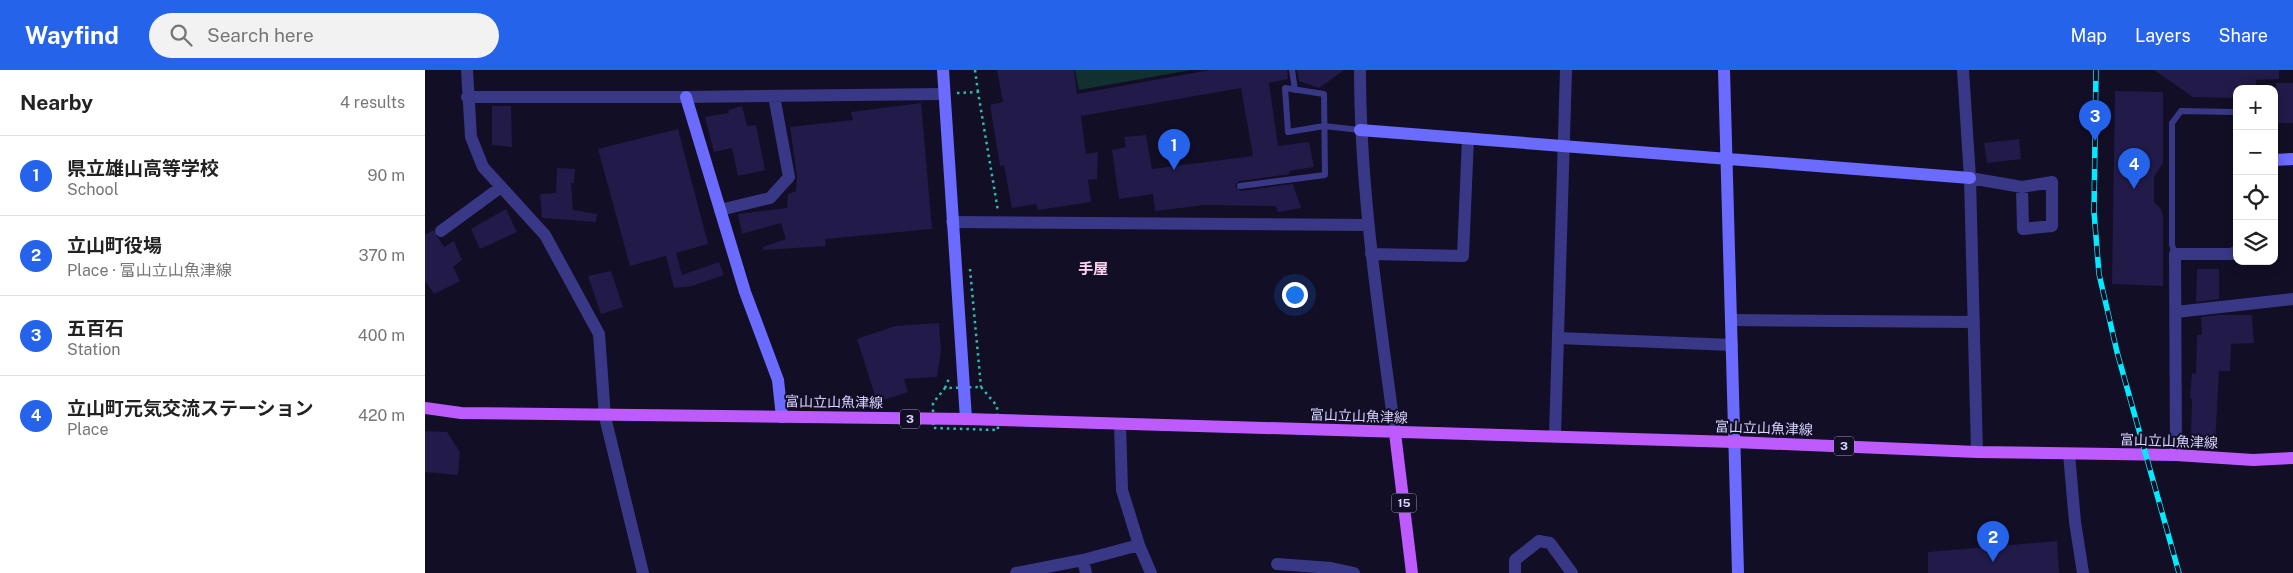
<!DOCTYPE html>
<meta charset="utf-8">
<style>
:root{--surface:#fff;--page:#f2f2f2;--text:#222;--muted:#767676;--line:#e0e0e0;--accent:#2563eb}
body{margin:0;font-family:"Public Sans","Noto Sans JP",sans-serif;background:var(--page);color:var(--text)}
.controls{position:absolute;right:15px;top:15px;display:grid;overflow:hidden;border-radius:10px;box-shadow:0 2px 12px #0003}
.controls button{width:45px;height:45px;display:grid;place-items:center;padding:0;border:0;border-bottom:1px solid var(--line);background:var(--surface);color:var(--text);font:25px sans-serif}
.you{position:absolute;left:869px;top:224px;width:18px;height:18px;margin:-12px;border:4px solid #fff;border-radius:50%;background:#1a73e8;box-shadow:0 0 0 8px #1a73e833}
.badge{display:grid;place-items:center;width:32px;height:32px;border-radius:50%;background:var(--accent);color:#fff;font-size:16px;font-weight:700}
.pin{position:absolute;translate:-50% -41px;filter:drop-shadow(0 1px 2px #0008)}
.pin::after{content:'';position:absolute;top:26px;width:18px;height:15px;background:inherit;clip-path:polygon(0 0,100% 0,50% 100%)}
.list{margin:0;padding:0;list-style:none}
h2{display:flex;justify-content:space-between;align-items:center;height:65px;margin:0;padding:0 20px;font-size:21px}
h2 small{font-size:16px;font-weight:400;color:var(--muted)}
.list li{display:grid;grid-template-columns:32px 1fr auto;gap:15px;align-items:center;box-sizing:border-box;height:80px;padding:0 20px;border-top:1px solid var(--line)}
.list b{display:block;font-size:19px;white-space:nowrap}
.list p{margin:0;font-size:16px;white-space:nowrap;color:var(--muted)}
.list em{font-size:16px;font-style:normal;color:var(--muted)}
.icon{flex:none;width:28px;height:28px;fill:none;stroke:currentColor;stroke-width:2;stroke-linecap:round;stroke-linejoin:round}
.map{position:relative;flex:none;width:1868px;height:503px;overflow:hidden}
header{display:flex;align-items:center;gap:30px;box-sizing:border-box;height:70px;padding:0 25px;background:var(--accent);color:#fff}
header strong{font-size:24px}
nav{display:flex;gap:28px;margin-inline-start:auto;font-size:18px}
.search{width:350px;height:45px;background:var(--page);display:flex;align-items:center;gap:12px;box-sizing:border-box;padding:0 18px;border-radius:28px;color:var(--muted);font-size:19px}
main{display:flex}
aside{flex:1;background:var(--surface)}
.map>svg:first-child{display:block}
.green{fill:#11302f}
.building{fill:#221a48}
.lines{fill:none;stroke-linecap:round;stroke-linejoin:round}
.path{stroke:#2cbbaf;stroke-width:2.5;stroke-dasharray:2.5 4;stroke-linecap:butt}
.lane{stroke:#393886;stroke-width:6}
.street{stroke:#393886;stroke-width:12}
.secondary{stroke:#6b6bff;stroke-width:12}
.primary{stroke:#be5bff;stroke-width:12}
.rail-casing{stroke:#00ebff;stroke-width:5.5}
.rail{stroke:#120e26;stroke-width:4;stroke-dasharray:11;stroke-linecap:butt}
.labels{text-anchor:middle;stroke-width:4;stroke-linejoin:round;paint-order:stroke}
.shield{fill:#120e26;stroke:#9d99be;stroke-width:1}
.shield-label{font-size:12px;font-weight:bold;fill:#d8d4ff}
.street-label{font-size:14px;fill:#d8d4ff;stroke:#120e26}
.neighbourhood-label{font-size:15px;font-weight:bold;fill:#ffd6f1;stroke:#120e26}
</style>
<header>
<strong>Wayfind</strong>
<div class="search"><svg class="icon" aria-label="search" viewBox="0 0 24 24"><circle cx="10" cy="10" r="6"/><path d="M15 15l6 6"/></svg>Search here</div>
<nav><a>Map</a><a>Layers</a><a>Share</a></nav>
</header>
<main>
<aside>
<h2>Nearby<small>4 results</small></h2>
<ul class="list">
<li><span class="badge">1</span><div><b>県立雄山高等学校</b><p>School</p></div><em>90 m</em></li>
<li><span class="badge">2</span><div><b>立山町役場</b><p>Place · 富山立山魚津線</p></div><em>370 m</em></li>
<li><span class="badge">3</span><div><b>五百石</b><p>Station</p></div><em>400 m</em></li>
<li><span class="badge">4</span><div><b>立山町元気交流ステーション</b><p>Place</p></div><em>420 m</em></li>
</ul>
</aside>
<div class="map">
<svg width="1868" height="503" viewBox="0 0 1868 503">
<rect width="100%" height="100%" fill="#120e26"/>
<path class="green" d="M650,0H766L654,20Z"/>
<path class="building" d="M572,0H649L652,24L785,0H862L863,9L844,13L853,76L884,72L889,97L864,101L865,104L814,111L810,116L816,121L868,114L876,138L853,142L851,136L780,135L730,141L728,124L694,129L687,80L701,77L699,67L721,65L727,99L828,86L816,18L656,46L661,84L673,82L672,109L663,110L666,132L613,140L611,134L587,138L579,95L575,96L565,35L578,32Z
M872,0H919L894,18L874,11Z
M1729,0H1854V9L1831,10V19H1812V28L1768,27Z
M1851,13H1868V53H1850Z
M1690,21L1738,22V93L1729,107V132L1736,139L1738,146V216L1687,214Z
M496,33L507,159L400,169L401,176L338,180V177L361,169L356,153L317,164L313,144L362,138L363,124L371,121L372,106L365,57L428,50L426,42Z
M67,36H86L87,77L67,75Z
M317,36L322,56L331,55L340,100L313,106L307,78L289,82L280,47L304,43L303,40Z
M253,59L283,174L251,183L257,205L294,192L299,205L267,216L249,218L241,186L205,196L173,79Z
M1594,69L1596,89L1562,93L1559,73Z
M132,98L150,99L149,113H146L148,140L172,144L171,152L117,148L115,124L131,123Z
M81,139L92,162L55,179L46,159Z
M8,160L19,177L29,171L37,190L28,197L35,211L9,224L0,211V165Z
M1772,199H1794V229L1771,232Z
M186,201L198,237L176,244L163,206Z
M1794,245H1827L1829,273L1806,274L1805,301H1794L1790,375L1775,374L1766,366L1767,329L1765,328L1767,303L1771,304L1772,265H1777L1776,247Z
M514,253L516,281L512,307L479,309L483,322L452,332L432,269L470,256Z
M0,361L22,362L35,382L33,405L0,402Z
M1632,471L1634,503H1503V482Z"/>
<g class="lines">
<path class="path" d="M550,0L553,22
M532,23L553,22L573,141
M545,199L556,317
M556,317L572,336L573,360L508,358V333L520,318Z
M520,318L525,306"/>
<path class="lane" d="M867,0L870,20
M815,116L900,105L899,24L860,18L863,62L899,56L935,60
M1750,184L1747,175V53L1756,41L1808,42L1812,44"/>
<path class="street" d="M42,0L46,67L58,97L120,165L174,264L180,347L218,503
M935,0C935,122 954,242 970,363
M1538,0L1545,108L1552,382
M42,27H261L519,24
M1545,108L1597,117L1627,112V156L1598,159L1597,117
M295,140L345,128L364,107L349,26
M527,152L943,155
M16,161L76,117
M946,184L1038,186L1043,68
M1751,242L1868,229
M1306,250L1549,252
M1133,268L1307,275
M1130,366L1141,0
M1644,384L1650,452L1658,503
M1751,385L1750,184H1807L1812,181
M714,475L726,503
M658,490L661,503
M852,494L906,498L929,503
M591,503L658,490L714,475L697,420L695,354
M1090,503V490L1114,471L1125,473L1147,503"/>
<path class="secondary" d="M518,0L541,349
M1299,0L1313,503
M261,27L320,222L353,310L357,347
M935,60L1545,108
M1849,90L1868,89"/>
<path class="primary" d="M0,338L36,343L541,349L1309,372L1552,382L1751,385L1828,390L1868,388
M970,363L987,503"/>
<defs>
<path id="rail" d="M1671,0L1669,142L1674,204L1692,282L1754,503"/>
</defs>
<use href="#rail" class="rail-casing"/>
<use href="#rail" class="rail"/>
</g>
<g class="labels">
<g class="shield">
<rect x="475" y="339.5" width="20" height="19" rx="4"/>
<rect x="1409" y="366.5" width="20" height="19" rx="4"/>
<rect x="966.5" y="423.5" width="25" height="19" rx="4"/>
</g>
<g class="shield-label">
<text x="485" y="353">3</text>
<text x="1419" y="380">3</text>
<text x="979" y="437">15</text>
</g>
<g class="street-label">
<text transform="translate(409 332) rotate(1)" y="5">富山立山魚津線</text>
<text transform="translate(934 346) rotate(2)" y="5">富山立山魚津線</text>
<text transform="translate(1339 358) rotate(2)" y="5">富山立山魚津線</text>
<text transform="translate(1744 371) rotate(2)" y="5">富山立山魚津線</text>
</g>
<g class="neighbourhood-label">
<text x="668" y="204">手屋</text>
</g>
</g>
</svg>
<div class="controls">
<button>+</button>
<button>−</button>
<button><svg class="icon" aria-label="locate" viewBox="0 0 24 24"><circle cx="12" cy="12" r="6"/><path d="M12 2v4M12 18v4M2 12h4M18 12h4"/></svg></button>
<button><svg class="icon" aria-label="layers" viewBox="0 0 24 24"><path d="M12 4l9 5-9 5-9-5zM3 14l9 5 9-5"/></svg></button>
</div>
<div class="you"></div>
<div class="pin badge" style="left:749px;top:100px">1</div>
<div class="pin badge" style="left:1568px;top:492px">2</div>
<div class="pin badge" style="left:1670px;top:71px">3</div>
<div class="pin badge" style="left:1709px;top:119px">4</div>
</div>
</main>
